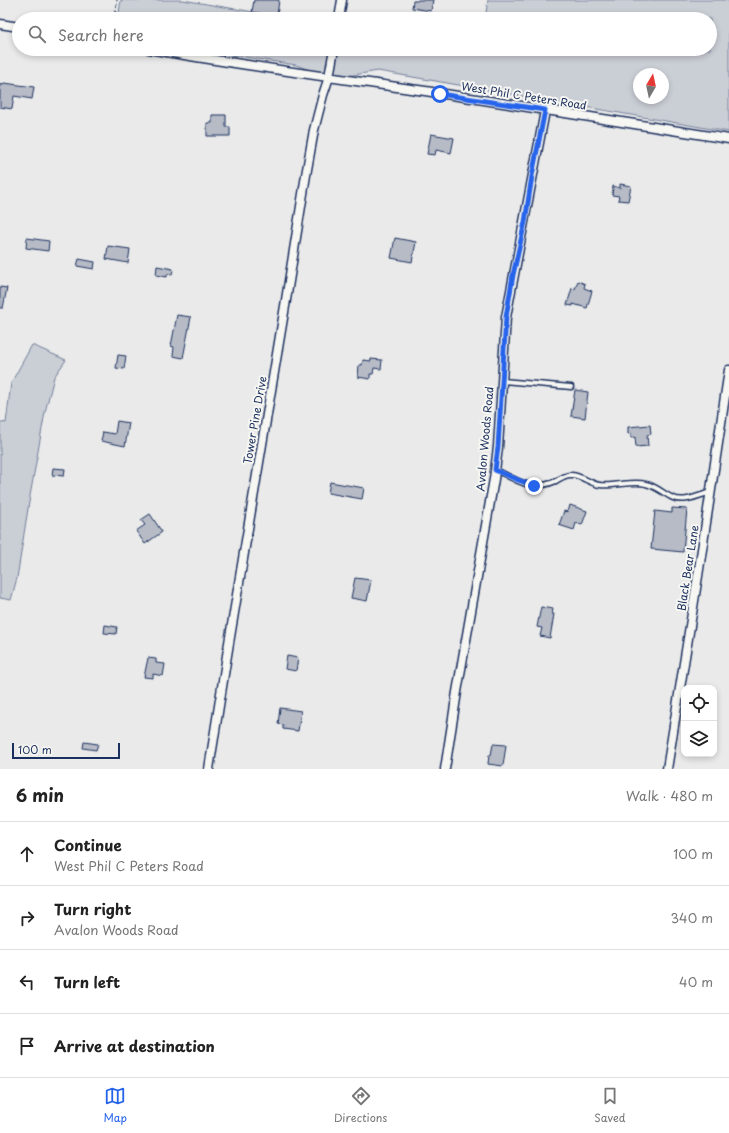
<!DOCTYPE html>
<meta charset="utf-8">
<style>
:root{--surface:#fff;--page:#f6f6f6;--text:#222;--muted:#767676;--line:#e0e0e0;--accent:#2563eb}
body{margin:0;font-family:"Playpen Sans",sans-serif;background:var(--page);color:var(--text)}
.controls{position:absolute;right:12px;bottom:12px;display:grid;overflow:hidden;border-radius:8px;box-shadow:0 2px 6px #0003}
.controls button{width:36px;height:36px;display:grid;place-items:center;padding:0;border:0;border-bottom:1px solid var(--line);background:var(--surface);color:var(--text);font:20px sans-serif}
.compass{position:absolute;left:633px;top:68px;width:36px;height:36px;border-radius:50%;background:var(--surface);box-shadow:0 2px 6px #0003;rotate:9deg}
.scale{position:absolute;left:12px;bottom:10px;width:108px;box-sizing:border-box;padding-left:4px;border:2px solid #1b2f5e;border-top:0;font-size:11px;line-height:14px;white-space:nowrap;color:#1b2f5e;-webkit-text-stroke:3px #f6f6f2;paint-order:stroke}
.stop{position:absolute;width:12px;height:12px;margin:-9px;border:3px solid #2563eb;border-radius:50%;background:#fff}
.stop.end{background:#2563eb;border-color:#fff;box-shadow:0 1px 4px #0008}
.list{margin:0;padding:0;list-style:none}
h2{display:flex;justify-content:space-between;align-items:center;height:52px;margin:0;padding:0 16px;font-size:17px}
h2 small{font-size:13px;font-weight:400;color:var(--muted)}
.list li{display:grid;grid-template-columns:26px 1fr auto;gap:12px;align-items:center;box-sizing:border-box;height:64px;padding:0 16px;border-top:1px solid var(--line)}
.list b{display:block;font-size:15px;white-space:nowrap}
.list p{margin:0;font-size:13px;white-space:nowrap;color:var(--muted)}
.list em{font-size:13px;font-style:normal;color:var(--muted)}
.icon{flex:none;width:22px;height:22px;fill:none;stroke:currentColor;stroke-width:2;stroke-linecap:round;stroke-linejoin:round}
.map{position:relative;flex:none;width:729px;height:769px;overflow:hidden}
.search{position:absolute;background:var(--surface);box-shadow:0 2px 6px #0003;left:12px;right:12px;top:12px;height:44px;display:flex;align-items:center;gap:10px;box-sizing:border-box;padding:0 14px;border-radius:22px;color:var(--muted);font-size:15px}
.sheet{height:308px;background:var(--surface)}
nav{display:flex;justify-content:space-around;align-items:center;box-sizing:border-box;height:56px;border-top:1px solid var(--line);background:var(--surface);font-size:11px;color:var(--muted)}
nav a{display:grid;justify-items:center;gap:2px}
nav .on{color:var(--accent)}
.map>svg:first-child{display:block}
.green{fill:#caced5;stroke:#727e9a;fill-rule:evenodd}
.building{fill:#b6bbc6;stroke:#1b2f5e}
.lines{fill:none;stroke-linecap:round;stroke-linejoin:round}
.lane-casing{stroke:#1b2f5e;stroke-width:7}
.street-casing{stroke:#1b2f5e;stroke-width:11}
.path{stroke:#1b2f5e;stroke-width:1.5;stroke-dasharray:3 3;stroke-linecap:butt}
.lane{stroke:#f6f6f2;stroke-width:4}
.street{stroke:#f6f6f2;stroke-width:8}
.route{stroke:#2563eb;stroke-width:5}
.labels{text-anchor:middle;stroke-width:4;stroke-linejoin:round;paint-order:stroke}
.street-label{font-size:11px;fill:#1b2f5e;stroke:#f6f6f2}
</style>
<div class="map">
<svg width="729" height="769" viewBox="0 0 729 769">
<rect width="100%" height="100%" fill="#e9eae9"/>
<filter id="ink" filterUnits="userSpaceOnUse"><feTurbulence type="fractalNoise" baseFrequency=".025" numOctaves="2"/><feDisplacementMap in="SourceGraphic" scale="8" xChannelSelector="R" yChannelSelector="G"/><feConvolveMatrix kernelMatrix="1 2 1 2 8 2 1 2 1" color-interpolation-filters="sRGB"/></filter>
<g filter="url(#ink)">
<path class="green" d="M121,0H183L294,19H118Z
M488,0H729V132L378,71L347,76L338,83L326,76L296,65L193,49H469L480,51L481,49H710V19H485ZM639,74H663V98H639Z
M32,345L66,360L54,377L45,412L30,496L17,578L11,600L0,598V422L6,423L11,383Z"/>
<path class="building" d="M254,0H279L277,16L252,12Z
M418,0H433L431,11L412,8L413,1H417Z
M430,13L448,16V19H429Z
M4,83L34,87L32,99L14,96L12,109L0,107V84L4,85Z
M212,115H226V127H230V136H207V123H212Z
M431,134L454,138L451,153L436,150L435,155L427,154Z
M620,184L631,186L628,201L618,200L619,196L612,195L613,186L620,188Z
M27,238L49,241L48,251L26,248Z
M395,238L416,242L412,262L391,258Z
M108,246L130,249L128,263L106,259Z
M79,259L95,262L94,269L77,266Z
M157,266L173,269L172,275L167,274V277L156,275Z
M578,281L585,284L584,288L592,291L587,308L573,304V306L567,305L572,288L575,289Z
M0,287L7,288L3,308H0Z
M177,315L191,317L183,358L173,356L174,347L171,346Z
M118,355L126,356L124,369L116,368Z
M371,359L382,360L381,369L374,368L373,374H370V379L358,377L359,365H362L363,360L371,361Z
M575,390L588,392L585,418L571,416Z
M117,421L129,423L125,446L101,441L103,432L115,434Z
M650,425L651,434L647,435L648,446L636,447L635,437L631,438V433L628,434V427Z
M53,468L65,469L64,476L52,475Z
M330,482L364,488L362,499L328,493Z
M570,505L587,511L582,525L576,523L574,530L559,525L564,511L568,512Z
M672,508L687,509L683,552L651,549L655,511L672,513Z
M150,514L162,532L145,544L136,531L145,525L141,520Z
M355,578L371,580L367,601L351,598Z
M541,607L553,609L552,614H554L550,638L540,636L542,628L537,627Z
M105,625L117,627L116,634L104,633Z
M287,656L298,658L296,671L285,669Z
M148,658L156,659V663L165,664L163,676L153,674V678L144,677Z
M280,708L301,711L298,731L283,729V725L278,724Z
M84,742L98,744L96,750L83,748Z
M493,744L506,745L503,766L488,764L489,755H491Z"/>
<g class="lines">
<defs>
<path id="lane" d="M502,381L571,387
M495,470C508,475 521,485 535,486C542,486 549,484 556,481C561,478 566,474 572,475C583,476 590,484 600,485C614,487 633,480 646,484C656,486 664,494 673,498C685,503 700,495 711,492"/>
<path id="street" d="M339,19L342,0
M0,24L19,27
M149,49C246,66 343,79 439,93C536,108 632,124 729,139
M209,769L228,649L286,300L306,175L314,130L323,95L329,77L334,49
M445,769L457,692L494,479L498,447L506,317L545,111
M667,769L698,576L729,370"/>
</defs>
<use href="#lane" class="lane-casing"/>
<use href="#street" class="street-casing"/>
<path class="path" d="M114,19L117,0"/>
<use href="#lane" class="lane"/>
<use href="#street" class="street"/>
</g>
</g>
<g class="lines" filter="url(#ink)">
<path class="route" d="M440,94L545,110L532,176L525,222L513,275L506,317L498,447L495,470L518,480L534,486"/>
</g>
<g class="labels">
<g class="street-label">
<text transform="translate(524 96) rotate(9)" y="4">West Phil C Peters Road</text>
<text transform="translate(255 420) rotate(-80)" y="4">Tower Pine Drive</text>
<text transform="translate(485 439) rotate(-85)" y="4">Avalon Woods Road</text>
<text transform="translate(688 568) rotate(-81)" y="4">Black Bear Lane</text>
</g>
</g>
</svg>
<div class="controls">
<button><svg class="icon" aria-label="locate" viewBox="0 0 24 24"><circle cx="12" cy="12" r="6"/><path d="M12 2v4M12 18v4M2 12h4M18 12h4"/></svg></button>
<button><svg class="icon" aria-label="layers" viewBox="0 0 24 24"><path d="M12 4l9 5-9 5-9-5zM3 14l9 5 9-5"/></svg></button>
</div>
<svg class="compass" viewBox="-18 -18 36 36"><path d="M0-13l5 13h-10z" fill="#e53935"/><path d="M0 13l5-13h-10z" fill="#767676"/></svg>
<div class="scale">100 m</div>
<div class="stop" style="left:440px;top:94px"></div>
<div class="stop end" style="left:534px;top:486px"></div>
<div class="search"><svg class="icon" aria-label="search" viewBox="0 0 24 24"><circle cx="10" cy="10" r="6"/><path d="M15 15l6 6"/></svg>Search here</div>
</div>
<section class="sheet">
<h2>6 min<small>Walk · 480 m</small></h2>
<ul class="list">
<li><svg class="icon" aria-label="ahead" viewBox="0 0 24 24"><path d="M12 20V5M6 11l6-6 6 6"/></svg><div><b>Continue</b><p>West Phil C Peters Road</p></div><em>100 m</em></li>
<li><svg class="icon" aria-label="right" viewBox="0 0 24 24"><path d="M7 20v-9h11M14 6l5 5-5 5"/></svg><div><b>Turn right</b><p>Avalon Woods Road</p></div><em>340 m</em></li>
<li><svg class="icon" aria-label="left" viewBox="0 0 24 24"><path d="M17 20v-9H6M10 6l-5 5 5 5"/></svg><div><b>Turn left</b></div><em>40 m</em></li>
<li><svg class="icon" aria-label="arrive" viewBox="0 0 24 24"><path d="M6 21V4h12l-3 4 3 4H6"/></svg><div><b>Arrive at destination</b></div></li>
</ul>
</section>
<nav>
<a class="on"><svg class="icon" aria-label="map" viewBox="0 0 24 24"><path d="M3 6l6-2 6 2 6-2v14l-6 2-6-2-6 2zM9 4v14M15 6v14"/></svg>Map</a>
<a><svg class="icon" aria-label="directions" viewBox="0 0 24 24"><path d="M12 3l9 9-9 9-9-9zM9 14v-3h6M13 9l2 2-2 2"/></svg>Directions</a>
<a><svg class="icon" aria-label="saved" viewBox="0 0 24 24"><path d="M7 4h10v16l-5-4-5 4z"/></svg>Saved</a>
</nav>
